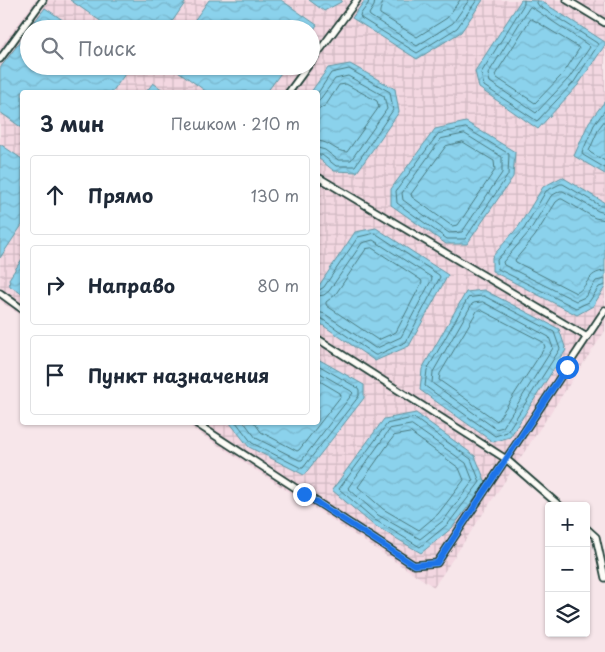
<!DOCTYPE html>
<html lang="ru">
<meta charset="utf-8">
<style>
:root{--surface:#fff;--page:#f6f6f7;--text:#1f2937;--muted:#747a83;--line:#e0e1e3}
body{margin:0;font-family:"Playpen Sans",sans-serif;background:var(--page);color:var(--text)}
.controls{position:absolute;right:15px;bottom:15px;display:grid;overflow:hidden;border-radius:5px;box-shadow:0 1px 4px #0004}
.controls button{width:45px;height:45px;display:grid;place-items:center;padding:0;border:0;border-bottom:1px solid var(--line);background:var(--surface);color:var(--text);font:25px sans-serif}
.stop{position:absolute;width:15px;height:15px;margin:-11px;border:4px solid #1a73e8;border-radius:50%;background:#fff}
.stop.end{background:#1a73e8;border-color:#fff;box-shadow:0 1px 5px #0008}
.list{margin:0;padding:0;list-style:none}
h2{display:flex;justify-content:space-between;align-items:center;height:65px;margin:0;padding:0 20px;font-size:21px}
h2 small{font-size:16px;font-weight:400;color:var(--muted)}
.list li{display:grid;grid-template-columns:32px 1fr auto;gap:15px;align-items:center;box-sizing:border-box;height:80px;margin:0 10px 10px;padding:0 10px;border:1px solid var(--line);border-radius:5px}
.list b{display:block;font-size:19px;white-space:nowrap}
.list em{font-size:16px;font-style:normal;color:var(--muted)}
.icon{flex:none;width:28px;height:28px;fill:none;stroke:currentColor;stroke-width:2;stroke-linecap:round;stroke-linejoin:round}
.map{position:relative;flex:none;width:605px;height:652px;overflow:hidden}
.search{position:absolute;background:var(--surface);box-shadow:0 1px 4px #0004;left:20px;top:20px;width:300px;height:55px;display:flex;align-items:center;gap:12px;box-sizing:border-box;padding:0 18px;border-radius:28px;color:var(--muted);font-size:19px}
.panel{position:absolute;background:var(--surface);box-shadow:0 1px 4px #0004;left:20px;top:90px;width:300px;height:335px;border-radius:5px}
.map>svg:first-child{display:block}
.industrial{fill:url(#industrial-grid);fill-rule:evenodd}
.water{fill:url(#water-waves);stroke:#6096a2}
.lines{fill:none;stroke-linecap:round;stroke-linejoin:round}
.shore{stroke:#4a797e;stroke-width:1}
.lane-casing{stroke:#1f3d34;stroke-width:9}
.lane{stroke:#fdfcf7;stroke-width:5.5}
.route{stroke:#1a73e8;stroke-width:6}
</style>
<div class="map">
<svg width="605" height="652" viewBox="0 0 605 652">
<defs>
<pattern id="industrial-grid" width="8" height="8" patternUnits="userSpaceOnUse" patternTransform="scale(1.25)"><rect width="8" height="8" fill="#f3d7e1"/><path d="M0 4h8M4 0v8" fill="none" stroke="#d0b9c2"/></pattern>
<pattern id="water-waves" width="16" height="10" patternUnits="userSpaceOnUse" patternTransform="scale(1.25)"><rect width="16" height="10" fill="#8bd2ec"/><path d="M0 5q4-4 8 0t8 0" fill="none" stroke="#78b5cb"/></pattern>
</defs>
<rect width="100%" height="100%" fill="#f7e6ea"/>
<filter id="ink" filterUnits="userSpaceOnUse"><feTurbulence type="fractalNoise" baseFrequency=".02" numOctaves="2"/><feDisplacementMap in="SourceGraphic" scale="10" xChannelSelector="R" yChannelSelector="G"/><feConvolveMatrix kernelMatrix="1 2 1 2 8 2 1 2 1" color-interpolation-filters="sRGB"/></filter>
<g filter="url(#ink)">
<path class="industrial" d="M36,0H605V331L434,587L184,423L318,422V92H22V316L0,301V48ZM29,29H311V66H29Z"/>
<path class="water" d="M70,0H187L167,29H112Z
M209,0H281L317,25L311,33V29H188Z
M309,0H342L341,2L324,11Z
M365,0H483L461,32L417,59L352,18Z
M521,0L541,1L605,42V45L578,85L538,129L479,88L475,71Z
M45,8L76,29H29Z
M29,30V66H131L112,92H22V128L0,112V68Z
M350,64L395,89L399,112L357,172L334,171L318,158V92H311L328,68Z
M171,66H286L267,92H207Z
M153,83L166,92H146Z
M605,101V174L574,156L589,122Z
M466,122L515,152L513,177L467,244H446L391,205V189L435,129Z
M0,144L22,159V225L0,258Z
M562,177L605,203V287L593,306L577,315L492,271V257L519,226L543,187Z
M376,228L448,275L409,346L375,361L318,322V287L355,232Z
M22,259V294L10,286L9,279Z
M484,290L559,329L566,350L510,437L493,442L420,390L422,369L466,292Z
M318,359L364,385V398L304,475L249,447L230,423L318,422Z
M416,413L475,456L486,483L452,528L421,553L372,524L332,490L384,419Z"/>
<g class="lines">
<path class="shore" d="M369,0L368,4L360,15L361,18L417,53L457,28L477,0
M375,0L374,6L369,14L370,16L417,46L453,23L469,0
M383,0C383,5 379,10 380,14L417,37L447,18L460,0
M524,0V4L481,73L484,86L537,121L574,82L598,45L597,43L539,6L537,3V0
M531,7L588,45L590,47L569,78L536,113L490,82L488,74L529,8Z
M532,19L578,47L579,49L563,74L535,103L497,78L495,75L530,20Z
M318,93L331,73L349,69L390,92L393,110L355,166H336L322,155H318
M318,102L335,79L348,76L384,96L387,109L351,160H338L325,150L318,148
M318,110L326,105L339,85L346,84L377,101L379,107L347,152C335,152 331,142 318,141
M605,110L594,125L582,153L583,155L605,168
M605,120L599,128L589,151L591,153L605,161
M466,128L509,154L508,175L465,239H447L397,203L396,191L438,134Z
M465,134L502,157V173L462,232L449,233L403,200L402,193L441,139Z
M463,142L494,161L495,170L458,225L452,226L412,197L411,194L446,146Z
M605,206H601L563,184H560L546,191L524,229L497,260L498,269L576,308L589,302L599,287L605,285
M605,213L598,211L563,191H560L551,196L529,232L503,262L504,265L576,301L585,297L596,281L605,279
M605,220L595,218L562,199H560L556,202L535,236L515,260L516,262L576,293C589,287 586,272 605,271
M372,248L421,280L422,282L396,332L378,340L327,306L326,304V302L335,295L366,249Z
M318,290L321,289L324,287L358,237L375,233L439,275L440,277L406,342L377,355H375L322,319L318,318
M318,296L324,295L329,291L362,243L373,240L431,277L432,279L401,337L377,348H375L325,314L318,312
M484,296L554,332L560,349L507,432L495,436L425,386L427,370L468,298Z
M483,302L549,337L553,348L503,427L496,429L432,383L433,372L472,304L474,303Z
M478,310H481L543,342L545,347L497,421L439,380L440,374Z
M414,418L471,459L480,482L448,524L420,547L375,520L339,489L387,424Z
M236,422L252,443L301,468H303L359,396V390L358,388L318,365
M244,422L256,438L299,460H302L353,393L351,391L318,372
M254,422L261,432L297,451L299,450L341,396L340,393L318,380
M412,425L466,463L473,481L444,520L420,539L378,515L348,488L390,429Z
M411,433L459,468L464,480L438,514L419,530L383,509L358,487L394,436Z"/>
<defs>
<path id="lane" d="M567,0L605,23
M0,59L43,0
M311,62L357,0
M289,92L308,66
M318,177L587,337L605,310
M0,293L22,309
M318,339L506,459L560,506
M194,422L414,565L437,563L587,337
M586,528L596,537L605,578"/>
</defs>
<use href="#lane" class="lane-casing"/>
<use href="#lane" class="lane"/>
</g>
</g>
<g class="lines" filter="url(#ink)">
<path class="route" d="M304,494L414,565L437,563L567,367"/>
</g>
</svg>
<div class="controls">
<button>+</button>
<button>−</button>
<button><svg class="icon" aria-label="layers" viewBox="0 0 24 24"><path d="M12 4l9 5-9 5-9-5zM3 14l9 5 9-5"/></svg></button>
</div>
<div class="stop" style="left:567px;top:367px"></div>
<div class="stop end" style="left:304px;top:494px"></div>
<div class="search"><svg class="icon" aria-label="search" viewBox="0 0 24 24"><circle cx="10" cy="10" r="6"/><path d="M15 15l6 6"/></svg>Поиск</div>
<section class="panel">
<h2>3 мин<small>Пешком · 210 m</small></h2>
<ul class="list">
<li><svg class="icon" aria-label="ahead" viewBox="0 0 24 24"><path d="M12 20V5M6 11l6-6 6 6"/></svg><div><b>Прямо</b></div><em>130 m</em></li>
<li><svg class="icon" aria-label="right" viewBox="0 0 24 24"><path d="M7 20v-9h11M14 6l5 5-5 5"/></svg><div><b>Направо</b></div><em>80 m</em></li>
<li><svg class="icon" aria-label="arrive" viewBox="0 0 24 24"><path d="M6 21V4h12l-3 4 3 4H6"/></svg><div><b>Пункт назначения</b></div></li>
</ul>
</section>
</div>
